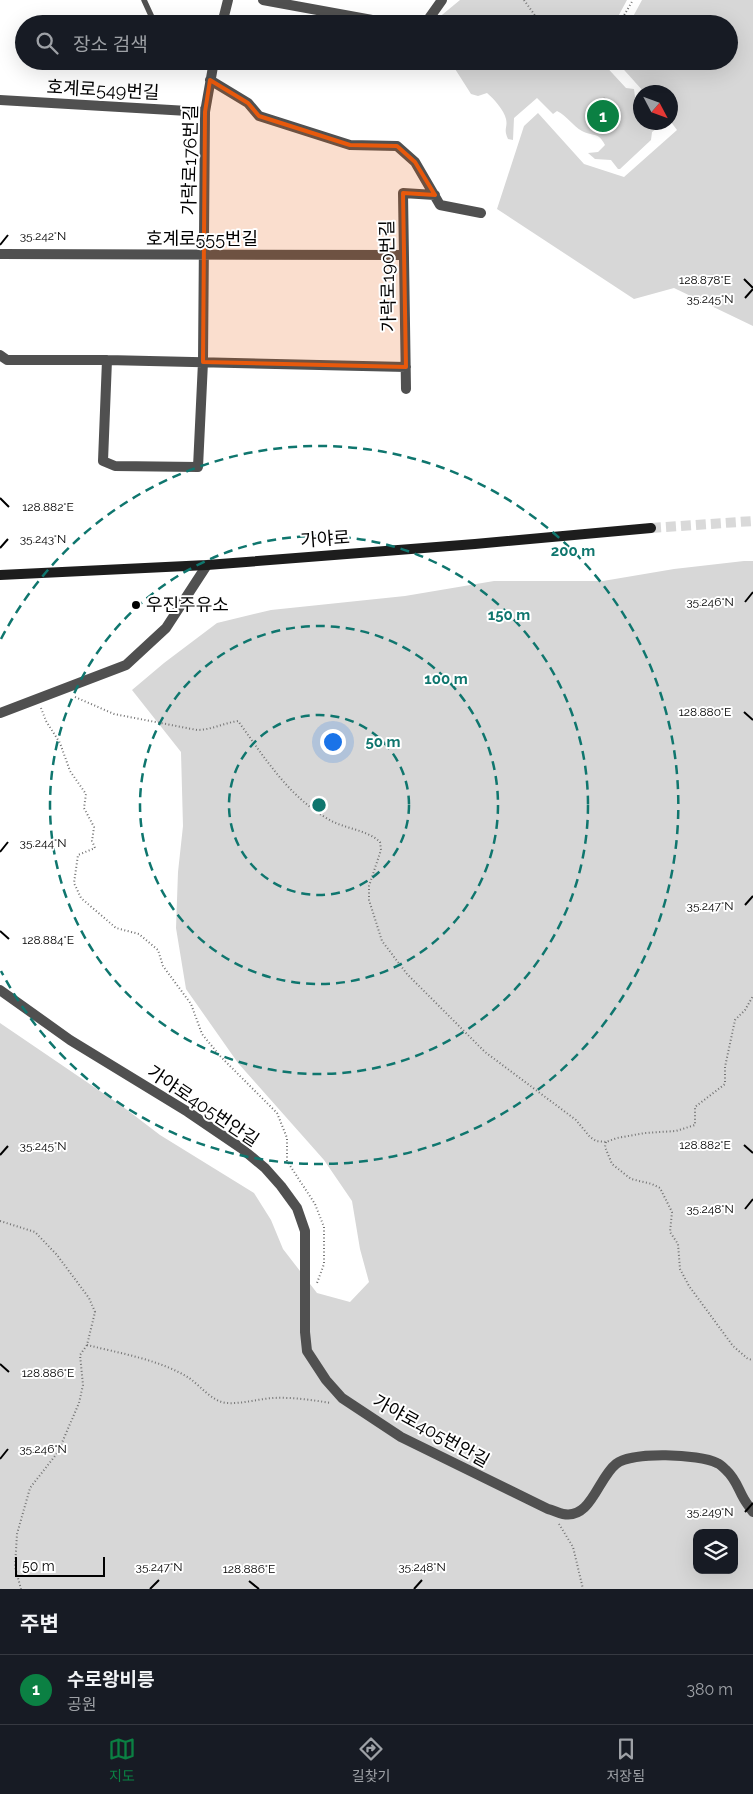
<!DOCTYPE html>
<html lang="ko">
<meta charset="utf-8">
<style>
:root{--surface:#171b24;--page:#20242c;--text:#f1f3f6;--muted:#9ea1a6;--line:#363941;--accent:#0b8043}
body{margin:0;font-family:Raleway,"Noto Sans KR",sans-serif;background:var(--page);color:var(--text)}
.controls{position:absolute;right:15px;bottom:15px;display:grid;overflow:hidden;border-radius:10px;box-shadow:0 5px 20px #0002}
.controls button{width:45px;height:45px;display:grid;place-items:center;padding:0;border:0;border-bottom:1px solid var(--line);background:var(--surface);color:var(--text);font:25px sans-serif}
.compass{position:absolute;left:633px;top:85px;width:45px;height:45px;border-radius:50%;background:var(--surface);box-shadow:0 5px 20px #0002;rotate:131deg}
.scale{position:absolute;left:15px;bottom:12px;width:90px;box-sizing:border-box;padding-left:5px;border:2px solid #000;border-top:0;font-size:14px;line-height:18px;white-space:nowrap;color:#000;-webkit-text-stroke:4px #fff;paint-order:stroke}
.you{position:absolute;left:332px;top:741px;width:18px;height:18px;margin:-12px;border:4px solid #fff;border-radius:50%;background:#1a73e8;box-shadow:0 0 0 8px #1a73e833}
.badge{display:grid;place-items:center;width:32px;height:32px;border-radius:50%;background:var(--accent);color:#fff;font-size:16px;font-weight:700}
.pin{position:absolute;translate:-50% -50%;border:2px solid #fff;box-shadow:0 1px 5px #0006}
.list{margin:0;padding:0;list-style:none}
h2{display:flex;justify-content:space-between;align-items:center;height:65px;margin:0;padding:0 20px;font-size:21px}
h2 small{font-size:16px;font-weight:400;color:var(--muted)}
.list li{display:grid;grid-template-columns:32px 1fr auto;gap:15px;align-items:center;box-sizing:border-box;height:70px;padding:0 20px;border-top:1px solid var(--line)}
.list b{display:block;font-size:19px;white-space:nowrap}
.list p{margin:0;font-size:16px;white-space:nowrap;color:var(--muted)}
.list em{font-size:16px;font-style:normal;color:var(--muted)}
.icon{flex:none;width:28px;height:28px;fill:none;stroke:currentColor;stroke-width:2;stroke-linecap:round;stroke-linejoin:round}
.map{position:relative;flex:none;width:753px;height:1589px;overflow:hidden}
.search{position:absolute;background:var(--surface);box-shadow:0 5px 20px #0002;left:15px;right:15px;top:15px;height:55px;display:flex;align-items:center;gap:12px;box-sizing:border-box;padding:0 18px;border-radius:28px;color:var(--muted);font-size:19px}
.sheet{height:135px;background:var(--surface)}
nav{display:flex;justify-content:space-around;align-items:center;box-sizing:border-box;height:70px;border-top:1px solid var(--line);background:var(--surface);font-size:14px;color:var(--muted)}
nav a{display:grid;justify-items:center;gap:2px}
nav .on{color:var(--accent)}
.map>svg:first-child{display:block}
.green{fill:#d7d7d7;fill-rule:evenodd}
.building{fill:#c0c0c0;stroke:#949494}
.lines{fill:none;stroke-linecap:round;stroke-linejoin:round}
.secondary-tunnel{stroke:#d9d9d9;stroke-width:10;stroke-dasharray:10 5;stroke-linecap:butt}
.path{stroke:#727272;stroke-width:2;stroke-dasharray:1 2.5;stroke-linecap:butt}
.lane{stroke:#505050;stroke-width:5.5}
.street{stroke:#505050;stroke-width:10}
.secondary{stroke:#1d1d1d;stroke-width:10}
.marked{fill:#e8590c;fill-opacity:0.2;stroke:#e8590c;stroke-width:4;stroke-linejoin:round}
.ticks{fill:none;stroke:#000;stroke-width:2}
.ring{fill:none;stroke:#0f766e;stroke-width:2.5;stroke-dasharray:9 6}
.poi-dot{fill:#000;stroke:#fff;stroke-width:2}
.labels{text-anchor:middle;stroke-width:4;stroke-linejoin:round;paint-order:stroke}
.street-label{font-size:18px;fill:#000;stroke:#fff}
.poi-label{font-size:18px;fill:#000;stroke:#fff;text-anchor:start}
.ticks-label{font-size:12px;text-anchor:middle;fill:#000;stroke:#fff;stroke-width:4;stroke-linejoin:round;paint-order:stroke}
.centre{fill:#0f766e;stroke:#fff;stroke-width:2.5}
.ring-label{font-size:15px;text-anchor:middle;font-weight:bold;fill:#0f766e;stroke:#fff;stroke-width:4;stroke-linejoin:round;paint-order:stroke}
</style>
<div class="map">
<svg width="753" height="1589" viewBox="0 0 753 1589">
<rect width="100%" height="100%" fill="#fff"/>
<path class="green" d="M460,0H627L614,24H431Z
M642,0H753V326L674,288L634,299L497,209L524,126L538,113L584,164L624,177L677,130L671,122L670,92H644L616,61H729V24H629Z
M450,61H601L626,88L634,89L635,97L640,98V122L661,123L659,127L652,132L651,140L620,169H618L611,160L595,159L588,153L598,152L605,145C598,131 593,137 582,131C573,126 567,116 557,111L553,114L537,98L514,118L513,140L508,139C503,128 508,128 506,119C504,110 494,99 487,93L478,96L471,94Z
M744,561H753V1589H0V1023L122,1106L160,1135L254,1193L271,1220L283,1249L317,1293L350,1302L369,1282L360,1249L352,1201L324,1160L238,1063L186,989L176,928L178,872L183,826L181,752L132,690L164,663L217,623L271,610L405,596L494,581H603L674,569ZM697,1533H734V1570H697Z"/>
<path class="building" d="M604,98L616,104L618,116L615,121L608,125L601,126L594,124L589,114L590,107Z"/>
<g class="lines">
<path class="secondary-tunnel" d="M651,528L753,521"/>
<path class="path" d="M524,0L541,24
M619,24L633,0
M569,61L574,68L581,61
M75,697L114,714L197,730C211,730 224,723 238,721C265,758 288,796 328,819C344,829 366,829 380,842L381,850L369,886V900L382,941L407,974L485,1052L576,1120L590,1137L596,1141L606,1142L617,1138L645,1133L676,1131L695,1125V1107L725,1084V1067L735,1020L745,1010L753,996
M41,708L46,721L60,743L70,771L86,794L84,808L94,827L92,841L95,848L78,855L74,883L81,898L116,928L139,934L158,950L163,966L191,1004L202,1034L220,1056L277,1113L287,1138V1161L315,1204L324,1227V1264L317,1283
M606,1142L605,1147L612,1164L631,1179L652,1184L660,1188L672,1212L670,1232L678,1244L680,1269L689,1286L733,1346L748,1359L753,1360
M0,1221L35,1232L57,1255L89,1298L95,1312L87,1345L80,1355L83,1385L79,1403L58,1452L30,1488L17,1534L15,1567L21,1589
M87,1345C119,1353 161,1360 189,1378C201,1386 212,1402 227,1403C242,1404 258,1399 273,1398C292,1397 312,1400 331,1403
M559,1524L573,1547L583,1589"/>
<path class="lane" d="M144,0L155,24"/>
<path class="street" d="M263,0L394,24
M222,24L228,0
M425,24L442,0
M210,80L248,103L259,116L350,145L397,146L415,162L440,205L481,213
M0,100L205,112
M0,254L404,255
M0,355L7,360H107L406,367
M107,360L103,461L115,466L198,467L203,362L205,112L214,61
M406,389L403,193L435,195
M0,713L126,665L166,628L207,565
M0,990L70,1040L188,1112L241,1148L265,1168L281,1186L297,1208L305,1231V1332L307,1351L326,1380L342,1398L401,1437L548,1509C553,1510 558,1513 563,1514C591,1520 598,1478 616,1464C632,1451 699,1454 717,1463C720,1464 724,1468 726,1470C736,1479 738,1489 744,1499C747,1504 750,1508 753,1512"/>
<path class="secondary" d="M0,575L207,565L475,544L651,528"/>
</g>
<path class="marked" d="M210,80L248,103L259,116L350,145L397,146L415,162L435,195L403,193L406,367L203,362L205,112Z"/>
<path class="ticks" d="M0,245L8,235M744,279L753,288M745,298L753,289M0,498L9,507M0,548L8,539M745,602L753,592M744,712L753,720M0,852L8,842M745,905L753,896M0,931L9,939M744,1145L753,1153M0,1155L8,1146M745,1209L753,1199M0,1364L9,1372M0,1459L8,1449M745,1512L753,1503M249,1581L259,1589M150,1589L159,1580M414,1589L422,1580"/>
<g class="ring">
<circle cx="319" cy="805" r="90"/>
<circle cx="319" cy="805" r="179"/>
<circle cx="319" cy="805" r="269"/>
<path d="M1 639A359 359 0 1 1 1 971"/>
</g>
<circle class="poi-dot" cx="136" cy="605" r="5"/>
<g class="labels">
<g class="street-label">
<text transform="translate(103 90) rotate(3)" y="6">호계로549번길</text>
<text transform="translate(190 160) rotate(-89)" y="6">가락로176번길</text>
<text x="202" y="245">호계로555번길</text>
<text transform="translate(388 276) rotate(-91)" y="6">가락로190번길</text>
<text transform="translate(325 539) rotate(-4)" y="6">가야로</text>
<text transform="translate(203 1106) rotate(34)" y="6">가야로405번안길</text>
<text transform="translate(431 1431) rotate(29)" y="6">가야로405번안길</text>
</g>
<g class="poi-label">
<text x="146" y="611">우진주유소</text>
</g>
</g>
<g class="ticks-label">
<text x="43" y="240">35.242°N</text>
<text x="705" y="284">128.878°E</text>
<text x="710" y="303">35.245°N</text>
<text x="48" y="511">128.882°E</text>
<text x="43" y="543">35.243°N</text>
<text x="710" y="606">35.246°N</text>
<text x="705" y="716">128.880°E</text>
<text x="43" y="847">35.244°N</text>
<text x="710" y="910">35.247°N</text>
<text x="48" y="944">128.884°E</text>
<text x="705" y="1149">128.882°E</text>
<text x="43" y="1150">35.245°N</text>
<text x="710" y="1213">35.248°N</text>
<text x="48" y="1377">128.886°E</text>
<text x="43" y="1453">35.246°N</text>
<text x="710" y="1516">35.249°N</text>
<text x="159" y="1571">35.247°N</text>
<text x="422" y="1571">35.248°N</text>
<text x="249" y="1573">128.886°E</text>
</g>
<circle cx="319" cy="805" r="8" class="centre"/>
<g class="ring-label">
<text x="573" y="556">200 m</text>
<text x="509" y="620">150 m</text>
<text x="446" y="684">100 m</text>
<text x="383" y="747">50 m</text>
</g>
</svg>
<div class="controls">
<button><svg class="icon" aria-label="layers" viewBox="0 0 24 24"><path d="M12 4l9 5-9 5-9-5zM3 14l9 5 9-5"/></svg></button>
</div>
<svg class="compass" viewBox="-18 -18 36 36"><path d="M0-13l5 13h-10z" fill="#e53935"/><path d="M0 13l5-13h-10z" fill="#9ea1a6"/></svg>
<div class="scale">50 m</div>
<div class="you"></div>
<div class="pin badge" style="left:603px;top:116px">1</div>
<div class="search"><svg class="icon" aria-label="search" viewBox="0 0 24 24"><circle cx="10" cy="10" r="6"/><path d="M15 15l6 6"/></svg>장소 검색</div>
</div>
<section class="sheet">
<h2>주변<small></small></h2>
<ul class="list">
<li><span class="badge">1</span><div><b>수로왕비릉</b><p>공원</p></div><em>380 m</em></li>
</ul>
</section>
<nav>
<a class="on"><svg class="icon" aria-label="map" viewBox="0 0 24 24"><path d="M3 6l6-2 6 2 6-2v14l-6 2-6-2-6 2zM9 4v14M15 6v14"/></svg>지도</a>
<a><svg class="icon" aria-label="directions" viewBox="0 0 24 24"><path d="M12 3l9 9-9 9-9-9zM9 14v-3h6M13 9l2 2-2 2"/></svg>길찾기</a>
<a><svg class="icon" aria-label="saved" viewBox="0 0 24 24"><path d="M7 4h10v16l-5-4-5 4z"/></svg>저장됨</a>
</nav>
